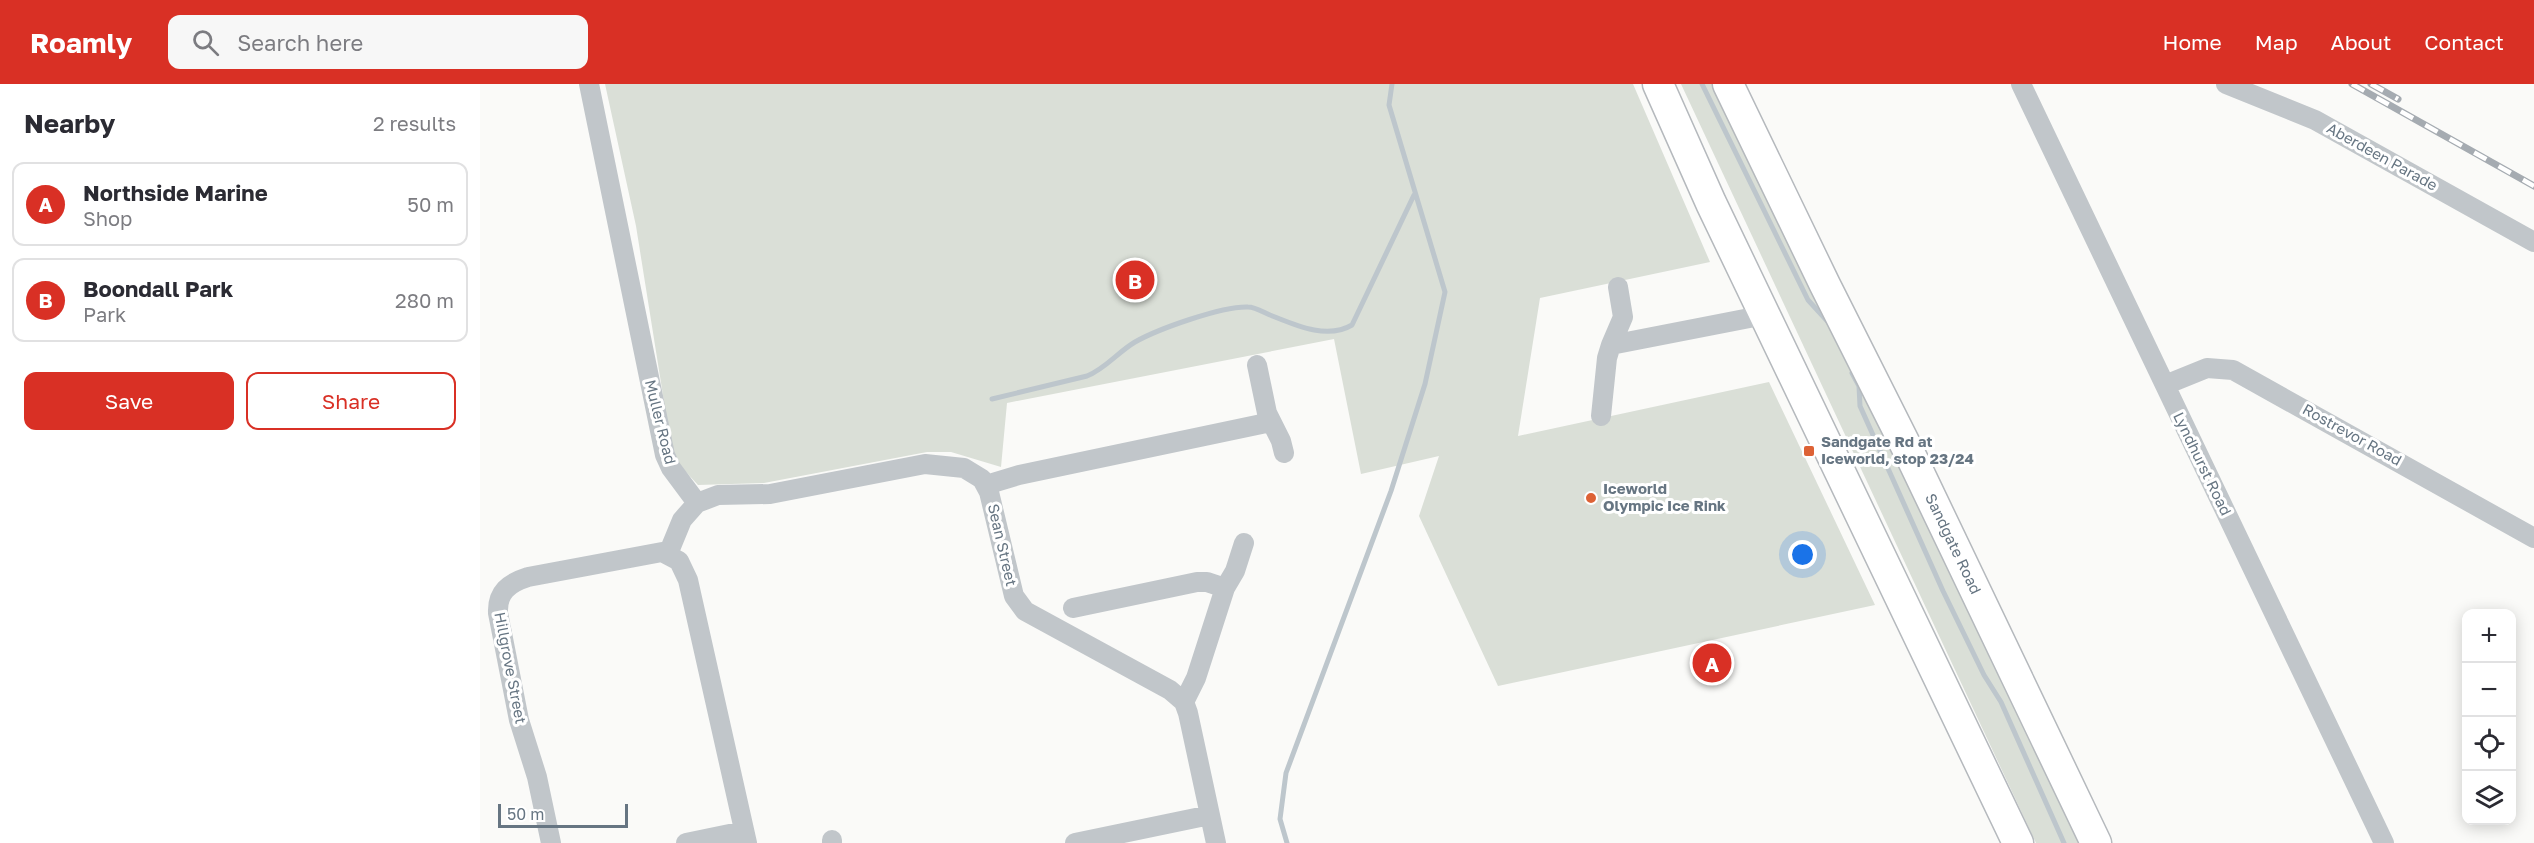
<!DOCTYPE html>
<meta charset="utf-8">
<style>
:root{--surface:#fff;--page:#f7f7f7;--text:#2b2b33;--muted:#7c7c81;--line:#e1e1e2;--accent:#d93025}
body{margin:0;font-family:"Golos Text",sans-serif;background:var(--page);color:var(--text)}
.controls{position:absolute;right:18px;bottom:18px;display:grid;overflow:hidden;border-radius:12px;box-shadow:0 3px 15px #0003}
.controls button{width:54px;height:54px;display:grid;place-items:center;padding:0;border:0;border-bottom:2px solid var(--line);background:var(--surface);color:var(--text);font:30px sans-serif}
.scale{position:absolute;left:18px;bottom:15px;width:130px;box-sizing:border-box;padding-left:6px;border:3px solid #667582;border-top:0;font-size:16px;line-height:21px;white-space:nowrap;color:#667582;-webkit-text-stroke:4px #fff;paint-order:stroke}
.you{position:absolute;left:1323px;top:471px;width:21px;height:21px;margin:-15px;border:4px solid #fff;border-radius:50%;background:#1a73e8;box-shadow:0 0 0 9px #1a73e833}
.badge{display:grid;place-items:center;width:39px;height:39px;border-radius:50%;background:var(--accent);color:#fff;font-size:20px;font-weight:700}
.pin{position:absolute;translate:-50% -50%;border:3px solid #fff;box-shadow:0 2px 6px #0006}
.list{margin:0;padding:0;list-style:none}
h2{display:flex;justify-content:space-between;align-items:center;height:78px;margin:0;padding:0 24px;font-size:26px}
h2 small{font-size:20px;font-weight:400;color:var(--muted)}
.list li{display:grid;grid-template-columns:39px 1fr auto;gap:18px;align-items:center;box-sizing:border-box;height:84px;margin:0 12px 12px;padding:0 12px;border:2px solid var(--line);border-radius:12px}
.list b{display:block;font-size:22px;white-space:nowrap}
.list p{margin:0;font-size:20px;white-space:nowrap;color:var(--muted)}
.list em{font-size:20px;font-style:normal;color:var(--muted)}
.actions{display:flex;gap:12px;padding:18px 24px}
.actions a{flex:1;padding:14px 0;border:2px solid var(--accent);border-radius:12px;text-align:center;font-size:21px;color:var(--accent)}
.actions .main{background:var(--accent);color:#fff}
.icon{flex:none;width:33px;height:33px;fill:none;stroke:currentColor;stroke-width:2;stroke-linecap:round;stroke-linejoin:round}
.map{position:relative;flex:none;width:2054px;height:759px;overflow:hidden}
header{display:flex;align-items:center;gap:36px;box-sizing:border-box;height:84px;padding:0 30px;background:var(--accent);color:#fff}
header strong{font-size:28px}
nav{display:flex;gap:33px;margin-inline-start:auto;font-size:21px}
.search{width:420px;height:54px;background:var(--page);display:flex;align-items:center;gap:15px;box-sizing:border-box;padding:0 21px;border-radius:12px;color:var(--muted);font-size:22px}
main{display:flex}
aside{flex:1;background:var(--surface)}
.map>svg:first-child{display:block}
.green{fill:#dadfd7}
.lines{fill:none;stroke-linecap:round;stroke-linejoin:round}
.stream{stroke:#bdc6cc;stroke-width:5}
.highway-casing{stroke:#b5b9bd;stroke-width:33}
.minor{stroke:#c1c6ca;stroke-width:20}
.highway{stroke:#fff;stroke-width:30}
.rail-casing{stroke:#a5abb1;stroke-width:7}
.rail{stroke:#fff;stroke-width:4.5;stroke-dasharray:14;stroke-linecap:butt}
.poi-dot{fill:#dd6235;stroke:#fff;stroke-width:2}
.labels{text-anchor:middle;stroke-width:6;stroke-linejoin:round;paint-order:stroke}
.street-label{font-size:15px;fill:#667582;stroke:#fff}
.poi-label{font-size:15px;font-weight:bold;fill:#667582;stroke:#fff;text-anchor:start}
</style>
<header>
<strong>Roamly</strong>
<div class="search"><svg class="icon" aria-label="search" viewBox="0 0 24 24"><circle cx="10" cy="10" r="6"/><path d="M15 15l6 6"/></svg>Search here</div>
<nav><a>Home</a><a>Map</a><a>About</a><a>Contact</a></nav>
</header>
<main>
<aside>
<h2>Nearby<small>2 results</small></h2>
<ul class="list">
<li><span class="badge">A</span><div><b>Northside Marine</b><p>Shop</p></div><em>50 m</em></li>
<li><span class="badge">B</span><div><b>Boondall Park</b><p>Park</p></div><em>280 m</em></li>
</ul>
<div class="actions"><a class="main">Save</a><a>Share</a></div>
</aside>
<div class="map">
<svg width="2054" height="759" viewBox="0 0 2054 759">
<rect width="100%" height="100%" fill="#fafaf8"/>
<path class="green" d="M125,0H1153L1230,178L1060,214L1038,352L1289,298L1395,521L1018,602L939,432L959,372L881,390L854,255L527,319L521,383L471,368H447L284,399L218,401L193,374L156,142Z
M1201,0H1245L1609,759H1556Z"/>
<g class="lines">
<path class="stream" d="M1222,0L1328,216L1350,240
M1372,289L1379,302L1380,322L1463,507L1504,591L1521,618L1584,759
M512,315L607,292C625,285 638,268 655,258C678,245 742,222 768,223C775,223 783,228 790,231C815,241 847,256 872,241L934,111
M807,759L800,735L806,689L911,407L945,300L965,208L909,21L912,0"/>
<defs>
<g id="highway">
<path d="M1178,0L1231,119L1538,759"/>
<path id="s1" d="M1248,0L1345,201L1429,368L1616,759"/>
</g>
</defs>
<use href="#highway" class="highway-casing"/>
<path class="minor" d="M109,0L185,371L191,384L217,419L202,436L188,470
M1541,0L1904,759
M1746,0L1835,36L2054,158
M1131,261L1143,233L1138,203
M777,281L787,329L801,357L804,369
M1685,301L1727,284L1753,286L2054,454
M1121,332L1127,274L1131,261L1285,231
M506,401L539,391L791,338
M217,419L238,411L290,410L445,380L484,384L502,395L509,408L534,512L545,527L690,606L704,618L708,629L736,759
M593,524L717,498H727L745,504
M704,618L716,594L745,504L755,487L764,459
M352,756V759
M71,759L57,693L39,636L18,529C17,508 29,499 48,493L182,468L199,477L208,496L267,759
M206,759L264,747
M595,759L730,731"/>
<use href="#highway" class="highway"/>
<defs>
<path id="rail" d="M1872,0L2054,102
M1891,0L1918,15"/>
</defs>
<use href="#rail" class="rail-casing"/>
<use href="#rail" class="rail"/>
</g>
<g class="poi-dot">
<rect x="1323" y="361" width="12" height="12" rx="3"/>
<circle cx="1111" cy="414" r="6"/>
</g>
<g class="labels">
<g class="street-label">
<text transform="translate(1902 73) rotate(29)" y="5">Aberdeen Parade</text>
<text transform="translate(180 338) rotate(76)" y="5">Muller Road</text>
<text transform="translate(1872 351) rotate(29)" y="5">Rostrevor Road</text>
<text transform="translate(1722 380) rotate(64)" y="5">Lyndhurst Road</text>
<text dy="5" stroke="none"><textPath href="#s1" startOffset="512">Sandgate Road</textPath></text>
<text transform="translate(522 461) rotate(77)" y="5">Sean Street</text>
<text transform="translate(30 584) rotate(79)" y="5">Hillgrove Street</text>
</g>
<g class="poi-label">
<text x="1341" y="363">Sandgate Rd at<tspan x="1341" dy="17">Iceworld, stop 23/24</tspan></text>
<text x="1123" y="410">Iceworld<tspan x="1123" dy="17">Olympic Ice Rink</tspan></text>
</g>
</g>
</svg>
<div class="controls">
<button>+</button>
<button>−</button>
<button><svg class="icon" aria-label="locate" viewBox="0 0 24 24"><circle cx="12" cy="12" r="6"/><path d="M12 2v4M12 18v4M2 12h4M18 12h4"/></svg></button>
<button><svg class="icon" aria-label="layers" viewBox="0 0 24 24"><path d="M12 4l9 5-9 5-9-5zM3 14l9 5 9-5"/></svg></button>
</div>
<div class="scale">50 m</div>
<div class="you"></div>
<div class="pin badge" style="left:1232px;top:579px">A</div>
<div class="pin badge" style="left:655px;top:196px">B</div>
</div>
</main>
